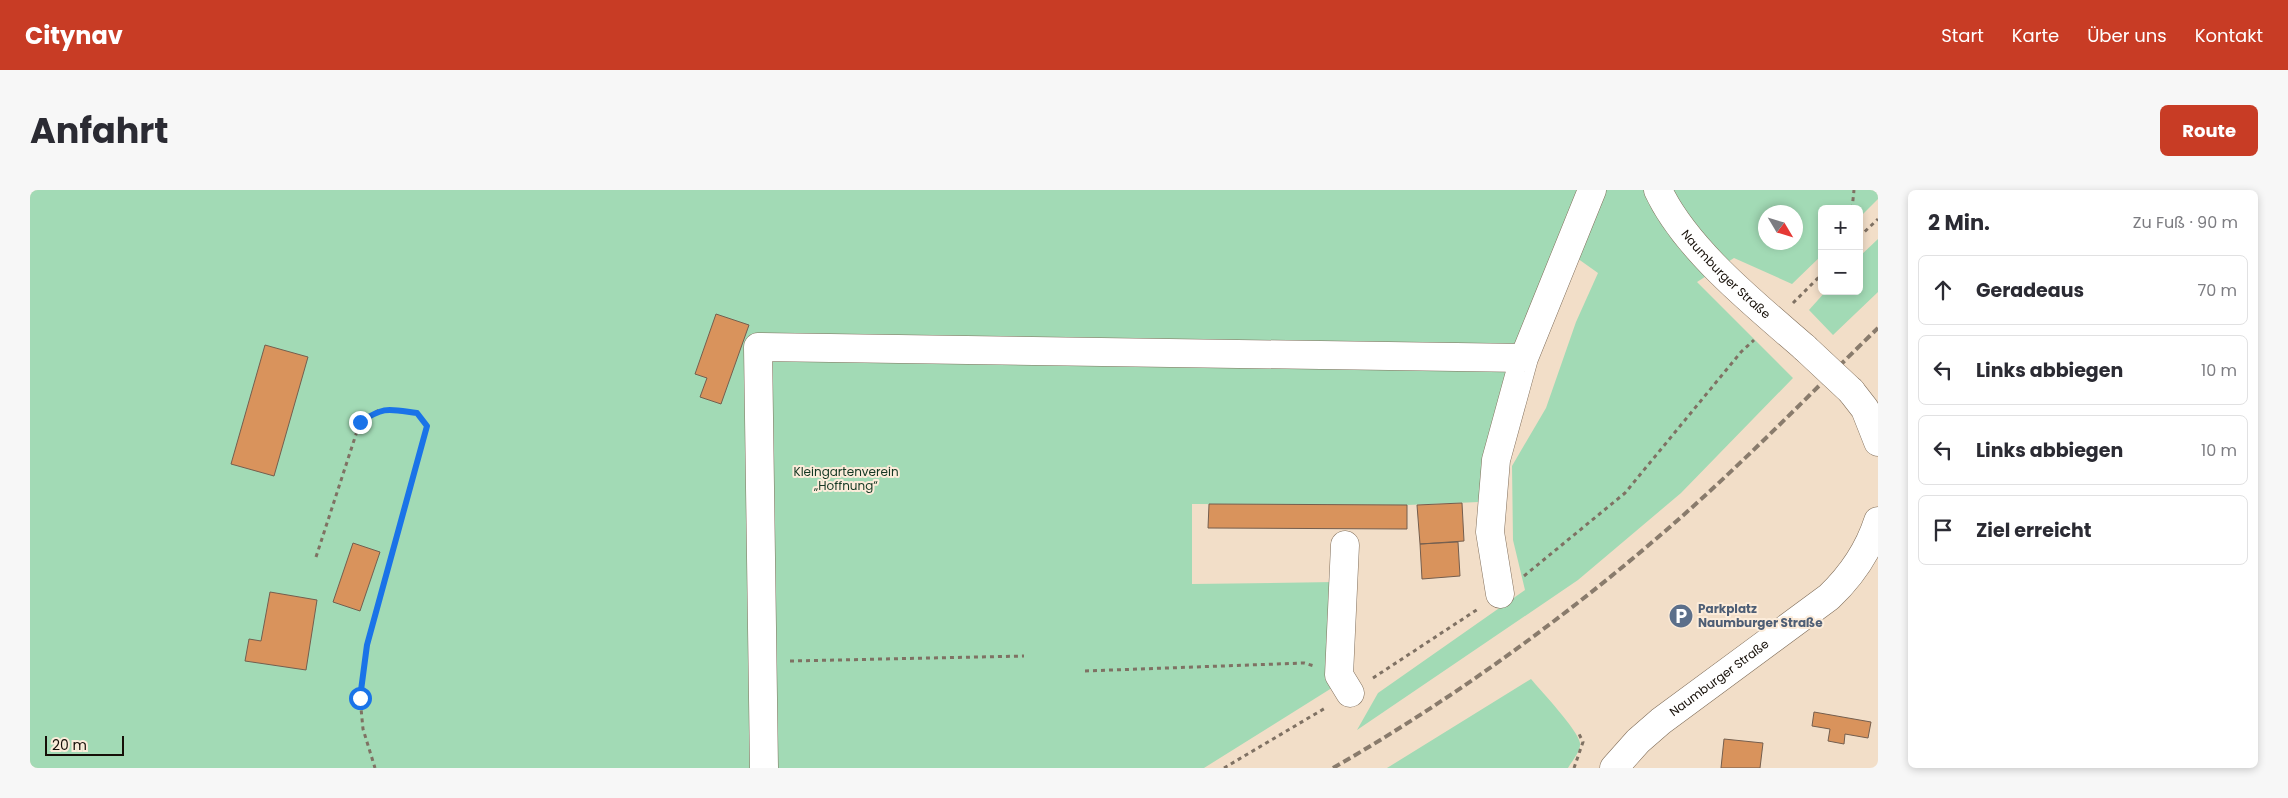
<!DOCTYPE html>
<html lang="de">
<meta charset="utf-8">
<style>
:root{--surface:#fff;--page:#f7f7f7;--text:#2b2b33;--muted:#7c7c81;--line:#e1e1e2;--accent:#c83c25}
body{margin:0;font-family:Poppins,sans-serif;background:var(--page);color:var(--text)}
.controls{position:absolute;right:15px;top:15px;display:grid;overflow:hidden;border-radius:8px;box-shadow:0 2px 8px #0003}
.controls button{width:45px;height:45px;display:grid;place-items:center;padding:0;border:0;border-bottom:1px solid var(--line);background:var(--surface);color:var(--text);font:25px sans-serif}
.compass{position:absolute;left:1728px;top:15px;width:45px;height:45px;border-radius:50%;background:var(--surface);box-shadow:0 2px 8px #0003;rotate:128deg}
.scale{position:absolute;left:15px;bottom:12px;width:79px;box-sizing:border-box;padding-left:5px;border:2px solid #160f08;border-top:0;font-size:14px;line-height:18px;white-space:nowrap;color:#160f08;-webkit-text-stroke:4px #fcecda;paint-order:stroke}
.stop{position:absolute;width:15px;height:15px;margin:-11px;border:4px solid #1a73e8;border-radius:50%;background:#fff}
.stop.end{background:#1a73e8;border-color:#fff;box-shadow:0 1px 5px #0008}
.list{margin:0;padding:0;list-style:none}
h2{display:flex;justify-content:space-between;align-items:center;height:65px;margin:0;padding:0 20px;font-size:21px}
h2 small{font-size:16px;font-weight:400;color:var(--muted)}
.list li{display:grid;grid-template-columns:32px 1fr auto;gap:15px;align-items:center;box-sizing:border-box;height:70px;margin:0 10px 10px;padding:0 10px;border:1px solid var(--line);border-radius:8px}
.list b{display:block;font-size:19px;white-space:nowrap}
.list em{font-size:16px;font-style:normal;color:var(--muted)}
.icon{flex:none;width:28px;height:28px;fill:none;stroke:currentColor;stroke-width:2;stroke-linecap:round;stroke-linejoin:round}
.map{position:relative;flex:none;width:1848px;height:578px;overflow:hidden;border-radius:8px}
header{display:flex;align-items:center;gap:30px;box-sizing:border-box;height:70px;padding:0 25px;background:var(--accent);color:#fff}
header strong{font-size:24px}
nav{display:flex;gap:28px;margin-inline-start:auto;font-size:18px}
.intro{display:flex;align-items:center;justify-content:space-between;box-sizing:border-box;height:120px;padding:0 30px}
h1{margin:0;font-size:35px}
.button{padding:12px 22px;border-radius:8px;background:var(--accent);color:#fff;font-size:18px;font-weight:700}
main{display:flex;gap:30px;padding:0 30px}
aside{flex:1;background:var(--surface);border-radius:8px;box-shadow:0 2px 8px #0003}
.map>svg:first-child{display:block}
.green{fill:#a2dab5;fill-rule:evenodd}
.building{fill:#d9935c;stroke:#745e4e}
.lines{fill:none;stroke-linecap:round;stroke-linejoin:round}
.minor-casing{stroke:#806e5a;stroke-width:29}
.major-casing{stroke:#806e5a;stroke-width:29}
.path{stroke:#7f7163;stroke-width:3;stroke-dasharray:4 4;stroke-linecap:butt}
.minor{stroke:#fff;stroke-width:28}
.major{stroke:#fff;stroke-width:28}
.rail{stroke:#897b6c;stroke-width:4;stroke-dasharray:8 4;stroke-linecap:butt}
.major-bridge-casing{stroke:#806e5a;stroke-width:29;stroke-linecap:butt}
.major-bridge{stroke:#fff;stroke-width:28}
.route{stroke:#1a73e8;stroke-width:6}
.labels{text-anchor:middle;stroke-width:4;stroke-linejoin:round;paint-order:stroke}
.street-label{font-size:12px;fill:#160f08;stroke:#fcecda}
.park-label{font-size:12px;fill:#133723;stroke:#fcecda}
.service-label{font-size:12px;font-weight:bold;fill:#4e5e75;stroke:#fcecda;text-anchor:start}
</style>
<header>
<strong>Citynav</strong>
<nav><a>Start</a><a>Karte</a><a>Über uns</a><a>Kontakt</a></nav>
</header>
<div class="intro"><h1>Anfahrt</h1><a class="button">Route</a></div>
<main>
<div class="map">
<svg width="1848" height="578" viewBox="0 0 1848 578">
<rect width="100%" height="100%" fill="#f2dec8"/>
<path class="green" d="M0,0H1848V9L1829,28V19H1792V65L1762,94L1704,68L1667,92L1763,188L1651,303L1548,390L1327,540L1348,503L1495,400L1483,350L1482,276L1516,218L1546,132L1568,83L1530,56L1472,199L1449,312L1377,315L1162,314V394L1305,392V496L1174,578H0ZM1736,22H1766V52H1736Z
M1848,49V102L1803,145L1779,120L1796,101H1829V67Z
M1501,489C1511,501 1548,540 1550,553C1551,561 1542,571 1538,578H1357Z"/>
<path class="building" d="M686,124L719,135L691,214L670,207L677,188L665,184Z
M235,155L278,167L244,286L201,274Z
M1432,313L1434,351L1390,354L1387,315Z
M1179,314L1377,315V339L1178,338Z
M1428,352L1430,386L1392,389L1390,354Z
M323,353L350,362L330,421L303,412Z
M240,402L287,410L276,480L215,471L219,449L231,451Z
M1784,522L1841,532L1838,548L1815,544L1814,554L1798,551L1800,539L1782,536Z
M1694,549L1733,553L1730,578H1691Z"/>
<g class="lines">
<defs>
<path id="minor" d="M1315,355L1309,485L1320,503
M1470,404L1460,342L1466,270L1494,168L1562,0
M734,578L728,157L1494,168"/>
<g id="major">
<path id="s1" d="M1628,0C1656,60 1726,115 1775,158"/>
<path d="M1821,201L1835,219L1848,252"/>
<path id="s2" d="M1584,578L1608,551L1631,531L1799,407C1822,385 1838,362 1848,331"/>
</g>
</defs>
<use href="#minor" class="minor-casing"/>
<use href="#major" class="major-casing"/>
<path class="path" d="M1822,19L1824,0
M1829,47L1848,29
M1763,113L1792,84
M286,367L330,232L349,220L387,223L397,236L337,455L330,508L333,539L345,578
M1494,386L1595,303L1711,162L1724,150
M760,471L994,466
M1055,481L1274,473L1284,476
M1343,488L1448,419
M1194,578L1297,517
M1544,578L1553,552L1548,542"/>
<use href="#minor" class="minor"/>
<use href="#major" class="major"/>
<path class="rail" d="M1303,578C1425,508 1543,422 1649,329C1718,268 1782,202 1848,138"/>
<defs>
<path id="major-bridge" d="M1775,158L1821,201"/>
</defs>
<use href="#major-bridge" class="major-bridge-casing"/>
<use href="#major-bridge" class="major-bridge"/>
</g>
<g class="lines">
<path class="route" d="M330,508L337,455L397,236L387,223C358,219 355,216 330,232"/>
</g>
<defs>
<symbol id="parking-disc" viewBox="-11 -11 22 22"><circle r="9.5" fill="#5c6f8a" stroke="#fcecda"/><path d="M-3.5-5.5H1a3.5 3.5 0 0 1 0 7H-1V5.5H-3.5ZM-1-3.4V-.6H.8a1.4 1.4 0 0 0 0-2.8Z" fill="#fff"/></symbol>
</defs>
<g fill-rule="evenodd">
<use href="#parking-disc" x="1637" y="412" width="28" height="28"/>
</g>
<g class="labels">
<g class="street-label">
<text dy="4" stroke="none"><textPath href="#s1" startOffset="109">Naumburger Straße</textPath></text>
<text dy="4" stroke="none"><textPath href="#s2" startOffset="139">Naumburger Straße</textPath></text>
</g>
<g class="park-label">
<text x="816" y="286">Kleingartenverein<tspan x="816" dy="14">„Hoffnung“</tspan></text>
</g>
<g class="service-label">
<text x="1668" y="423">Parkplatz<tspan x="1668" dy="14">Naumburger Straße</tspan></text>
</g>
</g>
</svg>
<div class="controls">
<button>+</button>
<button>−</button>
</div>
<svg class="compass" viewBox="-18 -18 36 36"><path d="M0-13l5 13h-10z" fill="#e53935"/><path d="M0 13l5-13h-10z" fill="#7c7c81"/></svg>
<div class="scale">20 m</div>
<div class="stop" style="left:330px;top:508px"></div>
<div class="stop end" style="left:330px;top:232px"></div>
</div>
<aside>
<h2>2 Min.<small>Zu Fuß · 90 m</small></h2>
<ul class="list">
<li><svg class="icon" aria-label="ahead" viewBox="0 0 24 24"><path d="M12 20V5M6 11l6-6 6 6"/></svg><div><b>Geradeaus</b></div><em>70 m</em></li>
<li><svg class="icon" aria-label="left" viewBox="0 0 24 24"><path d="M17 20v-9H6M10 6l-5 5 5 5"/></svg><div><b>Links abbiegen</b></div><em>10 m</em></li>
<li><svg class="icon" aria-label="left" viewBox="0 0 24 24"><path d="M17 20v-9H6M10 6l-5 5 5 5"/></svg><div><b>Links abbiegen</b></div><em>10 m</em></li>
<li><svg class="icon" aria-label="arrive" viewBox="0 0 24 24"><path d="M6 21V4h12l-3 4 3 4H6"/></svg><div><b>Ziel erreicht</b></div></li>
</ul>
</aside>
</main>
